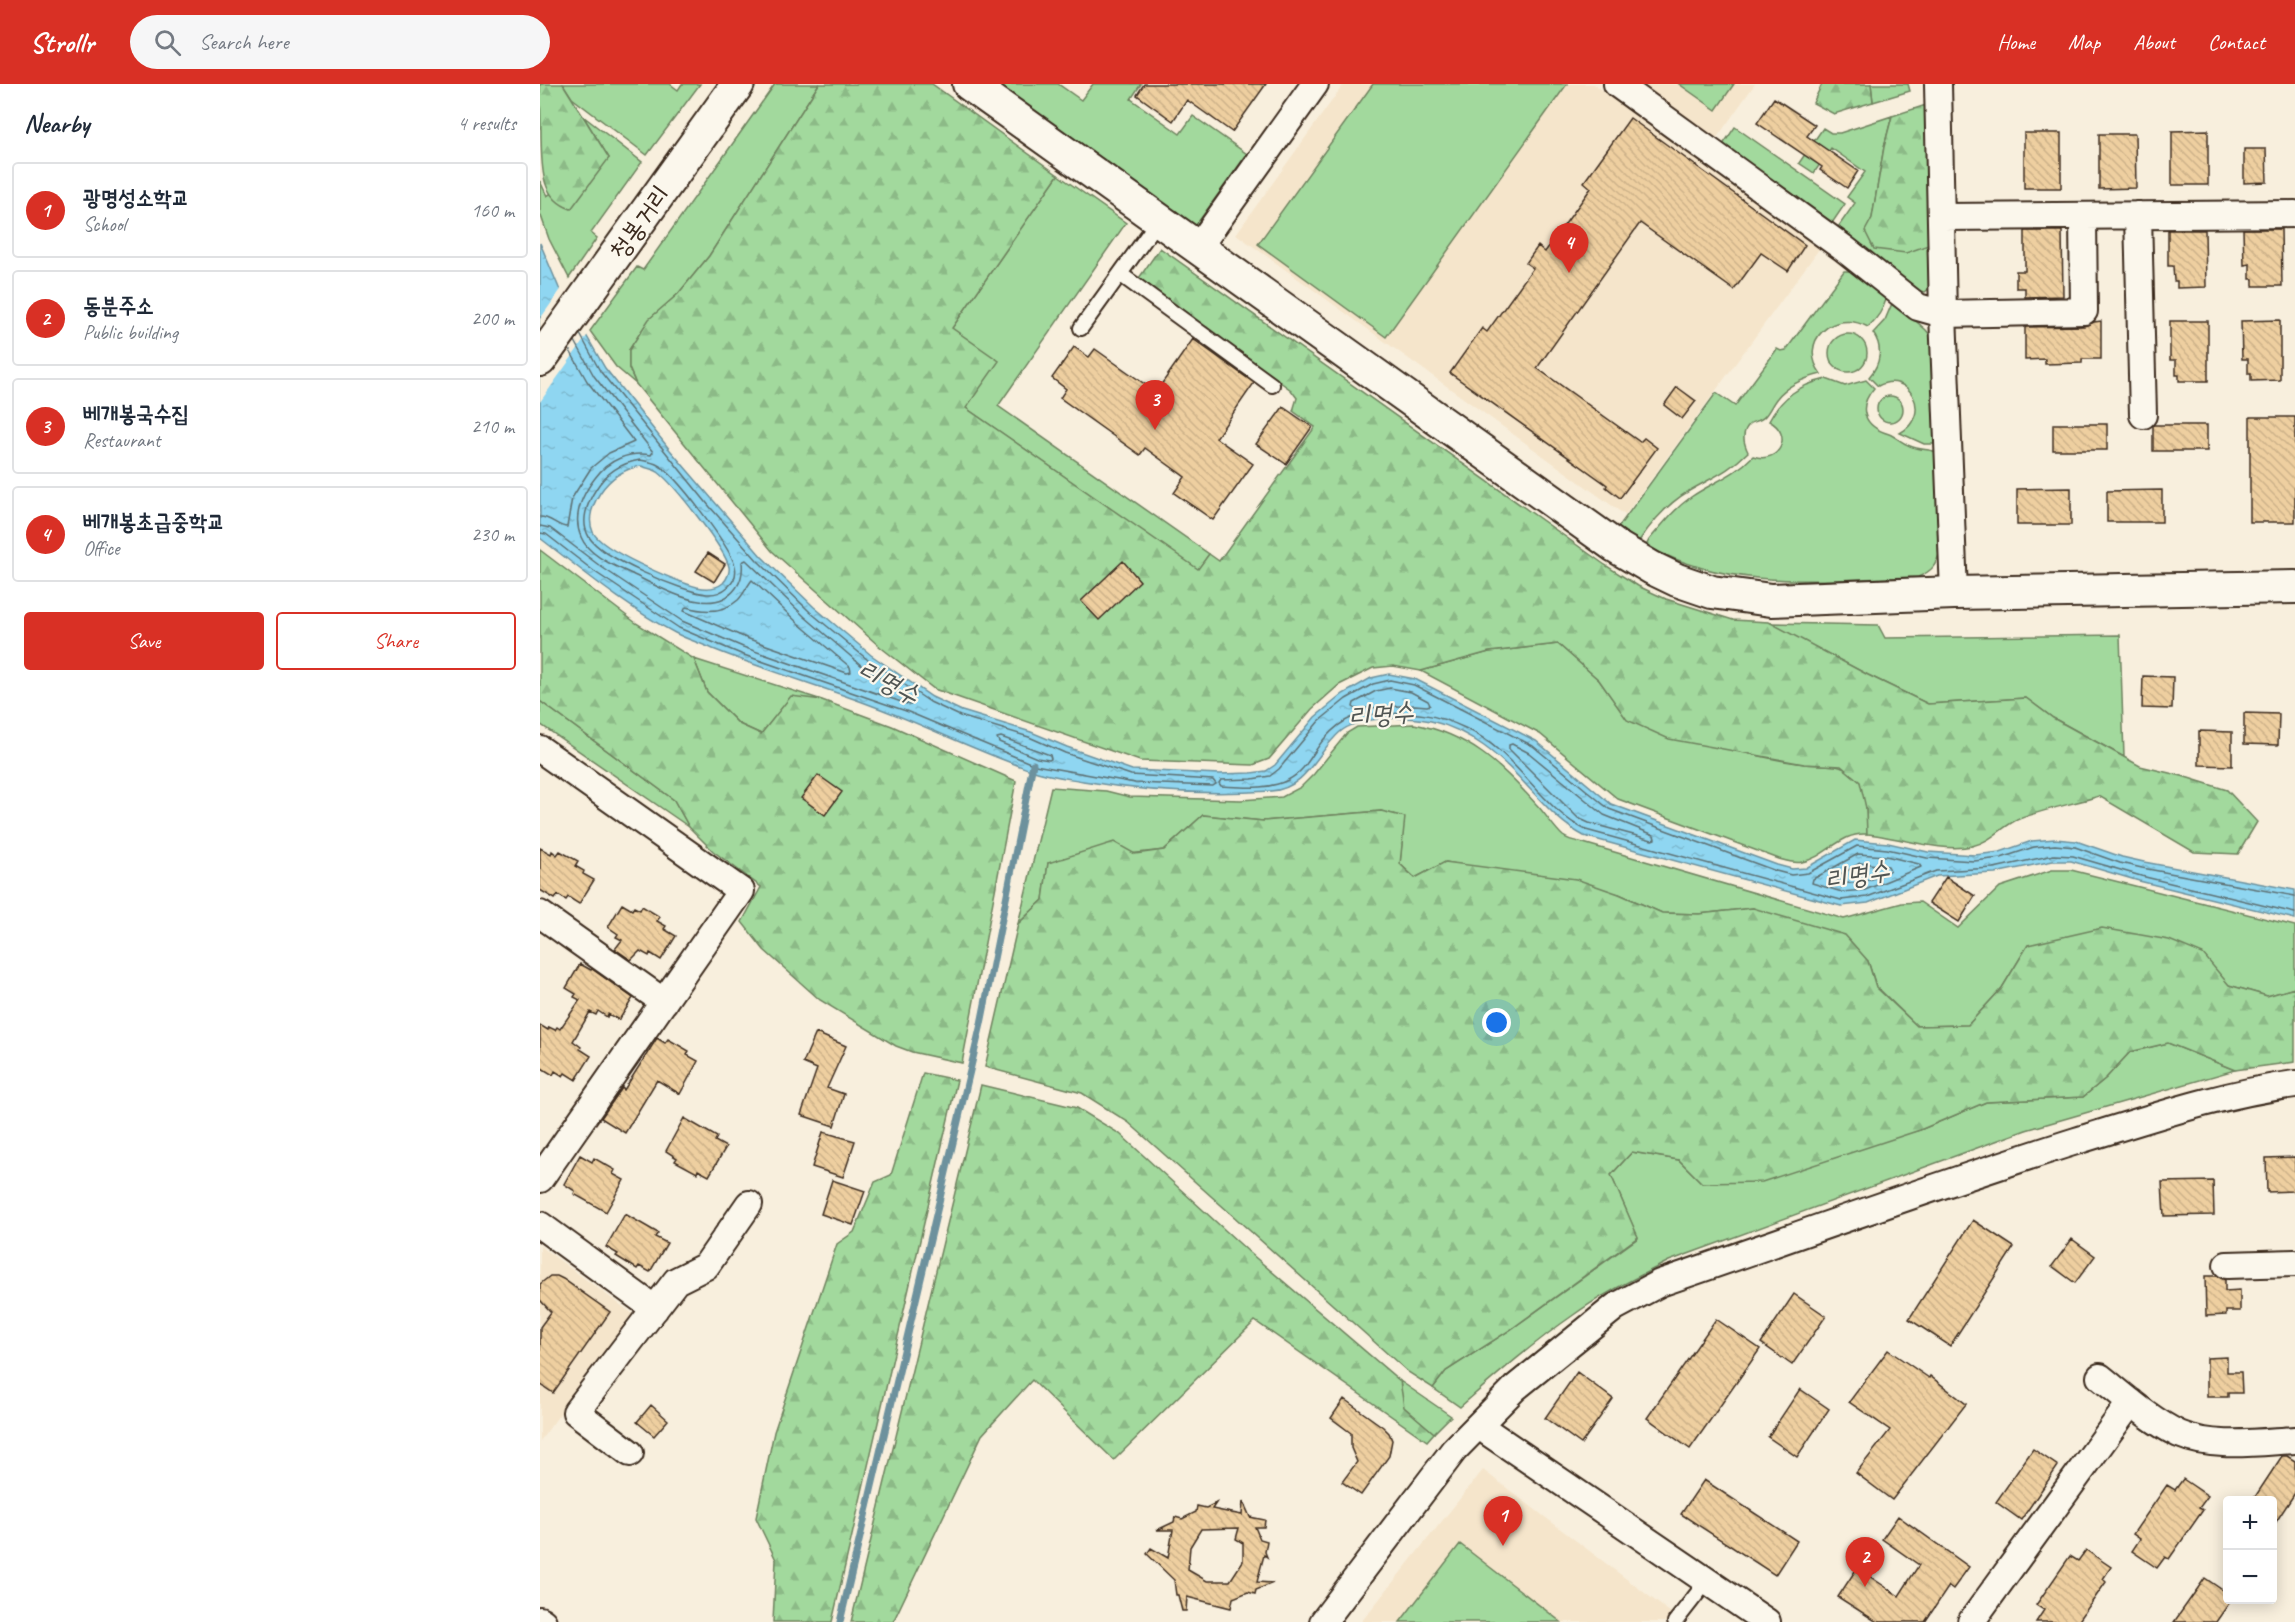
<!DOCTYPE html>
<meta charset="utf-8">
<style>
:root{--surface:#fff;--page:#f6f6f7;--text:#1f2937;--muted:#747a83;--line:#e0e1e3;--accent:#d93025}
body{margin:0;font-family:Caveat,"Poor Story",sans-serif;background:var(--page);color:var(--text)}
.controls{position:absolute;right:18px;bottom:18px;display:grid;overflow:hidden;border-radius:6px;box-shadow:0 3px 15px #0003}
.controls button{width:54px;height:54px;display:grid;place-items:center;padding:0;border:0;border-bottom:2px solid var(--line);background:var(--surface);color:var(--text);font:30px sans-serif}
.you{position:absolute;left:957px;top:939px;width:21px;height:21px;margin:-15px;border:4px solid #fff;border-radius:50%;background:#1a73e8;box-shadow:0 0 0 9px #1a73e833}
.badge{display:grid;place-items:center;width:39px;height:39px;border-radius:50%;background:var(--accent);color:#fff;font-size:20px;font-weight:700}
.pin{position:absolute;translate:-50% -50px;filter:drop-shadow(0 2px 3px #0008)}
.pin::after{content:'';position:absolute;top:32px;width:21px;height:18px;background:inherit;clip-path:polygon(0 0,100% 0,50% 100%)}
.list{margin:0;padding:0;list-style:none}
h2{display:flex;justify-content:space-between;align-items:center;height:78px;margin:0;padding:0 24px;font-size:26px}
h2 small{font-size:20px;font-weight:400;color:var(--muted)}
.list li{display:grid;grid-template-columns:39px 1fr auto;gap:18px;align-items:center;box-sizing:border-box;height:96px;margin:0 12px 12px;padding:0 12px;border:2px solid var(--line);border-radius:6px}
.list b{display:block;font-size:22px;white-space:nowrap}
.list p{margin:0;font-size:20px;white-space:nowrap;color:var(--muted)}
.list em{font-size:20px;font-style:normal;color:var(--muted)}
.actions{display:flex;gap:12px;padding:18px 24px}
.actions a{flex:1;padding:14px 0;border:2px solid var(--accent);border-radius:6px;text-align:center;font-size:21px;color:var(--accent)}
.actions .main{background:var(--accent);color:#fff}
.icon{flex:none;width:33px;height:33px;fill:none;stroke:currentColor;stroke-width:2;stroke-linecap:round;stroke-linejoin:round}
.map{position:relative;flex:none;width:1755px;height:1538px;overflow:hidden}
header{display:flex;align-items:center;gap:36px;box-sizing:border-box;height:84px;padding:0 30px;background:var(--accent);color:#fff}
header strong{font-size:28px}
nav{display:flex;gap:33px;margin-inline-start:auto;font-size:21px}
.search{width:420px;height:54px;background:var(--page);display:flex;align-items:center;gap:15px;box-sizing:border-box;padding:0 21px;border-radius:33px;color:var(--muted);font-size:22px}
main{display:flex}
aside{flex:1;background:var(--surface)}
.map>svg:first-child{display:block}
.built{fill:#f5e5cb}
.grass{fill:#a2d99d;stroke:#6e825e;stroke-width:1.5}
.forest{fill:url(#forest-firs);stroke:#6e825e;stroke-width:1.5}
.water{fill:url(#water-ripples);stroke:#6d919d;stroke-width:1.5;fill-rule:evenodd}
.pier{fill:#f8efdd}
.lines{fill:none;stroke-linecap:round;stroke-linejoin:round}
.shore{stroke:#5d6f72;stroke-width:1.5}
.stream{stroke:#6d919d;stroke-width:7}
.building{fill:url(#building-back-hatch);stroke:#3b2a1e;stroke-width:1.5;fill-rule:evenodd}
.service-casing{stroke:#3b2a1e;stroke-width:18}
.minor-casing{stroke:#3b2a1e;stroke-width:30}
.tertiary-casing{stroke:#3b2a1e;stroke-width:36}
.service{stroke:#fbf7ec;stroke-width:14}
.minor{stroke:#fbf7ec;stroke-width:26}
.tertiary{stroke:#fbf7ec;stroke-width:32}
.labels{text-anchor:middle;stroke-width:4.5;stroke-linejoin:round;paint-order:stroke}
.street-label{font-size:26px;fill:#3b2a1e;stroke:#fbf7ec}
.water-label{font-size:27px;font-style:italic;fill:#505553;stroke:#fbf7ec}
</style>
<header>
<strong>Strollr</strong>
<div class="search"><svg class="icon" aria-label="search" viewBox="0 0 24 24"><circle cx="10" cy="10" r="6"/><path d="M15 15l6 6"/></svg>Search here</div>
<nav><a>Home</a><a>Map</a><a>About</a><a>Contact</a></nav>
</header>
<main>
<aside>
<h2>Nearby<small>4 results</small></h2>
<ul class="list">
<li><span class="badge">1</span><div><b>광명성소학교</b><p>School</p></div><em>160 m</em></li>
<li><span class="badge">2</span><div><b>동분주소</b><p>Public building</p></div><em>200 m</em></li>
<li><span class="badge">3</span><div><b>베개봉국수집</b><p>Restaurant</p></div><em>210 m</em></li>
<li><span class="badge">4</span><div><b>베개봉초급중학교</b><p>Office</p></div><em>230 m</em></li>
</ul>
<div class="actions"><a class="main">Save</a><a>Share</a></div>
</aside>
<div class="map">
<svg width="1755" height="1538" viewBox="0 0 1755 1538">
<defs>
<pattern id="forest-firs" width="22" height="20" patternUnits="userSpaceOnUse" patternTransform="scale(1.5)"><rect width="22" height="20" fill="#a2d99d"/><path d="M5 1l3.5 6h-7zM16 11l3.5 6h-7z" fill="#8cba87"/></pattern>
<pattern id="water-ripples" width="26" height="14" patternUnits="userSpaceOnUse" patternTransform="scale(1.5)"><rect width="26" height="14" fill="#8fd6f1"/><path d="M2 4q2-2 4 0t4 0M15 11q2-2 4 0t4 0" fill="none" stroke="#7cb8ce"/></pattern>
<pattern id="building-back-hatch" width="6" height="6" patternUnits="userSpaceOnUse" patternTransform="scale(1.5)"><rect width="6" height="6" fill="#eecfa0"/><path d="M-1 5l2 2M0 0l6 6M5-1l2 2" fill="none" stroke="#cdb289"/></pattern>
</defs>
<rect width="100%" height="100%" fill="#f8efdd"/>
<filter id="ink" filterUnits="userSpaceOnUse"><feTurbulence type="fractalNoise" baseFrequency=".0167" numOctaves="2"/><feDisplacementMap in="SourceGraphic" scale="12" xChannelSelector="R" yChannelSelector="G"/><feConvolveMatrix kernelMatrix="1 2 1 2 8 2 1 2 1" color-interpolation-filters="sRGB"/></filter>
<g filter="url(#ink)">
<path class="built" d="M804,0H1054L1282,161L1085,431L696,150Z
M1098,0H1215L1176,55Z
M0,1162L93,1230L0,1357Z
M943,1386L1143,1538H821Z"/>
<path class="grass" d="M23,0H130L138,6L142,0H160L107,71L32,14Z
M235,0H279L169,172L138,210L109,236L89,266V284L96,300L76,283L50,247L97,183L103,186Z
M454,0H518L541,16L553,0H601L591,15L640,50L653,32L707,70L654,144Z
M833,0H1027L846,253L718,160Z
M1139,0H1194L1176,26Z
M1331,0H1368L1370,7L1333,18Z
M43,32L102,78L51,149L57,154L29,194L9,155L0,129V97L7,112L69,74Z
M1352,32L1344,63L1332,134L1326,147L1394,159L1392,202L1385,208L1373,206L1296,146L1315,119L1307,113L1325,88L1291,64L1274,89L1259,79L1283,44L1291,49H1300Z
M1195,43L1305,120L1290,142L1180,65Z
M518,91L586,139L458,322L669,470L658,486L426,324L412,244Z
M1304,187H1310L1347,213C1343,226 1338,234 1328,243C1293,224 1257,258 1281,290C1265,294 1248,300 1237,314C1232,320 1229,328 1224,333C1220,337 1216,337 1211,339C1201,347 1203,358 1208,368C1188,388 1173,393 1149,407C1130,418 1112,438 1099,457H1097L1077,445L1176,309L1195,322L1237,265L1241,267L1246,266Z
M1353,217L1386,246L1395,257L1398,360H1384L1360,349C1394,330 1368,285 1338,302L1329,293C1341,280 1343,263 1333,249L1345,236Z
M1289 269a19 19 0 1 1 38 0a19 19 0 1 1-38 0Z
M1286,295L1305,302L1326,296L1334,304C1316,325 1325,343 1349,350C1356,353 1362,359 1370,362C1379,366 1388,365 1397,368L1400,467C1396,482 1392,487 1378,493C1287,495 1193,508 1109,463L1107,460L1109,456C1122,441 1134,425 1151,413C1173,398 1194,392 1213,372C1240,381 1254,350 1229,337C1242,313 1259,301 1286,295Z
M1337 325a13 13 0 1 1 26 0a13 13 0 1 1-26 0Z
M1229,539L1338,541L1345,554L1580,551L1584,673L1513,634L1486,614L1388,620L1328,591Z
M1018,560L1059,596L1087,635C1145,651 1204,672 1264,680C1286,682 1303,677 1319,696C1327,706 1327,737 1327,750C1300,748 1287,773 1262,778C1255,780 1246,777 1239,775L1078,715L1000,650L881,587L949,568Z
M154,575L282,616L251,613L221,650L199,640L167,608Z
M0,617L134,716L149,743L0,640Z
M874,640C928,650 960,680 996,720C1005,729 1013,743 1023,752C1027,755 1034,757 1040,758L1304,835L1362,819L1380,818L1418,844L1460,803L1512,786H1531L1755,842V904L1727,912L1688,901L1662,870L1488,861L1462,904L1428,941L1377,942L1336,902L1328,877L1213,824L1159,830L1122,829L1079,810L906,778L875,794L860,780L864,733L841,727L723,737L663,731L624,766L508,779L503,816L478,840L511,703L566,707L590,713L701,716L742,713L761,703L774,690L807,649L817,643Z
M1628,959L1695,986L1486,1046L1129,1177C1096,1194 1062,1210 1032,1232C993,1259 956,1291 920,1323L893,1304L906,1287L970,1246L1098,1154L1071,1091L1092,1068L1139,1076L1162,1099L1380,1046L1446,1018L1543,1013L1566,994L1590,968Z
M860,1297L911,1332L894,1349L863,1323Z
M920,1460L1021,1538H860Z"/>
<path class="forest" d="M0,0H23L69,74L31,125C0,114 2,84 1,52C1,34 0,17 0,0Z
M279,0H392L518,91L412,244L459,277L426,324L658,485L669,470L679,477L775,343L753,327L757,314L751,306L599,194L620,164L1065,481L1098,502L1126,515L1193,536L1229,538L1328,591L1388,620L1486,614L1513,634L1600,682L1642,692L1687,706L1717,738L1698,770L1654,768L1559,712C1533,720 1504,725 1479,735C1462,742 1451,758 1432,762C1402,769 1359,753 1327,750L1326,724L1320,698L1301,682L1264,680L1129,655L1087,636L1059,596L1018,560L949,568L881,587L853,582L833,584L799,601L772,625L729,675L713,681L600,677L394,605L339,562L232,467L96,300L89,284V266L109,235L138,210L169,172Z
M1282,0H1331L1333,18L1294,30L1273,19Z
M1389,20L1394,159L1366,169L1334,165L1325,147L1332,134L1344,63L1352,32Z
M0,466L96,539L154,575L167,608L199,640L221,650L251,612L282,616L352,642L476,697L422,979L372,968L356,962L280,916L224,866L202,838L221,803L173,767L149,743L134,716L0,617Z
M841,727L865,733L860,780L875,794L905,778L1036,795L1079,810L1122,829L1159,830L1213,824L1305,851L1328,877L1336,903L1377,942L1428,941L1462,904L1488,861L1562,844L1629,856L1663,870L1689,901L1727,912L1755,904V978L1695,986L1628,959L1590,968L1566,994L1543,1013L1446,1018L1380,1046L1222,1098L1162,1099L1139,1076L1092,1068L1071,1091L1098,1153L970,1246L906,1287L893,1304L868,1288L588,1038L542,1009L445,983L478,840L503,816L508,779L574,758L595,770L624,766L663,731L723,737Z
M383,989L417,996L292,1538H233L236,1476L216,1434L234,1348L297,1160L314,1148L335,1098L351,1091Z
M441,1001L537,1024L580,1050L710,1169L860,1297L864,1323L894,1349L887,1357L715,1237L574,1376L492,1296L442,1351L353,1538H311Z"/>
<path class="water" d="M0,159L19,204L65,284L130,366L221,472L274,523L331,571L392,613L422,627L491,648L527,663L592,686L680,690L711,689L726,687L735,681L775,633L803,610L831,594L849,590L875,595L996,657L1071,720L1237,781L1252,785L1266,784L1315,756L1348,759L1388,768L1435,771L1460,768L1492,757L1515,755L1536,757L1582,773L1604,778L1755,806V835L1599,797L1531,777H1513L1455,789L1397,792L1328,819L1301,822L1044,752C1021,740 1005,721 987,702C961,673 930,646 891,637C867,632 819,632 800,648C777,668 766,705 731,707C669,711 605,708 543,697C526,694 508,692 491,686C438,668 387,642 333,622C280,602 225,586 173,565C160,559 146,555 135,549C86,523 43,487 0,454ZM101,382C106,384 113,385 118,388C134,400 185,465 189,483C190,488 187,495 183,499C176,505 166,505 157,503C136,497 62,467 53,448C47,435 53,420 60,409C70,394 83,385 101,382Z"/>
<path class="pier" d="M22,204L49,249L0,318V235Z"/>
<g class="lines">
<path class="shore" d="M100,376C105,377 113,378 118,381C135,389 190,463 195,482C199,499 182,511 167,510C142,508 62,474 49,453C40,438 47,419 56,405C66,389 81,379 100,376Z
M0,433C11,433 18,443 27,443L32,414L51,384L69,369L94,358L47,297L29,265
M0,442L10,444L60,482L142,537L203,563L370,621L374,619L373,616L322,582L265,533L206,476L202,478C203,487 202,496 196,504C173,535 123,505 96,492C78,483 49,473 41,453C32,432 42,411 55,394C68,376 89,367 111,371L113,368L54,292L35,257
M0,449L6,450L55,488L139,544L201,570L366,627L495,681L595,699L673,702L676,700L673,696L591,691L525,669L489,653L420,632L390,618L328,576L270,528L217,476L170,423L60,287L40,250
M212,496L259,540L310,583L311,588L307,589L206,554L144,527L146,523C164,528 184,529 198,516C204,510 207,502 212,496Z
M850,604L871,608L888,617L890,621L887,622L875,621L816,625L813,623L814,619L836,607Z
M461,653L510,671L511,675L509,676L497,674L459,658L457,654Z
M972,660L989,669L1064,731L1114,751L1115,755L1112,756L1049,739L1038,734L969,665V661Z
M1318,770L1346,772L1379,780L1381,783L1325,806L1302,808L1272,799L1273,795Z
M1320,779L1348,782L1350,786C1338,795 1312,803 1297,797V793Z
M1755,812L1602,784L1580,779L1535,763L1515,761L1494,763L1461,774L1434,777L1387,774L1347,765L1317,762L1268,789L1251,791L1236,787L1069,725L993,662L874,601L850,596L833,600L806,615L779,637L739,685L730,692L712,695L681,696L679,699L681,702C702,703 729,706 748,696C766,687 772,669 784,655C792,646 803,637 813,633C821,630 832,631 840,630C875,628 893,629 925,644C976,667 1000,724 1046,746L1301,816L1327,813L1396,787L1454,784L1514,771L1533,772L1601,792L1755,829"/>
<path class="stream" d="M300,1538L441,940L493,680"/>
</g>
<path class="building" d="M604,0H726L692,48L647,16L633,37L597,11Z
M1234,14L1275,41L1267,52L1318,87L1307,104L1280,86L1282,83L1217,39Z
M1090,34L1265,161L1248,187L1221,169L1194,206L1100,139L997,284L1100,358L1104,354L1117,364L1080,414L1066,403L1067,401L910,289L942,244L947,248L993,184L986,179L998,162L1005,168L1051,104L1044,98Z
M1668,46V101H1632V47Z
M1484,49H1521V104H1484Z
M1559,50H1595L1596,104L1559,105Z
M1704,65H1726L1727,98L1704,99Z
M1703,145H1741L1742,202H1713V195H1710V180L1704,181Z
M1628,146H1665L1666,203L1637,204V197H1634L1633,182H1628Z
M1485,147H1522L1523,212L1485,213V204H1476V187H1485Z
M1740,236V296L1711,297V290H1708V275H1702L1701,237Z
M1561,237V275H1542V279L1505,280V275L1485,276V243L1544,242L1554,238Z
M1630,237H1668V297H1639V291H1636V276H1630Z
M653,255L714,299L676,354L713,380L673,436L634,409L645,393L605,364L600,371L520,314L526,305L512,294L534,263L549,273L555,265L616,308Z
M1137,303L1156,317L1142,335L1124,321Z
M743,323L772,343L746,380L716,360Z
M1710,333H1755V438H1710Z
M1513,340H1567V366H1513Z
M1613,341H1667V367H1613Z
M1531,404V441H1477V405Z
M1622,406V438H1567V407Z
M168,469L185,480L174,498L156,487Z
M583,477L600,497L559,536L541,517Z
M1603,592L1633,593L1632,625L1602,624Z
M1704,629L1739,630L1738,661L1704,660Z
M1659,647L1692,648V682L1659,681Z
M278,691L302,708L285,731L261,714Z
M0,764L11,770L12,767L17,771L20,767L38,777L35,782L44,787L43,790L54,796L39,820L28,813L26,816L18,811L15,815L0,806Z
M1406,793L1435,812L1419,838L1389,819Z
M82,820L92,826L94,823L100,826L102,822L120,833L117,837L126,842L124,845L136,852L121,876L110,869L109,872L100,867L91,876L75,865L82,856L76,853L78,850L68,843Z
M40,880L51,886L52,885L93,914L79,936L68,930L67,933L58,927L56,931L50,928L33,957L41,963L40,965L51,972L36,996L25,989L23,992L15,987L13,991L0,983V941L8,946L9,943L15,946L17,943L20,945L40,916L34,913L36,910L26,904Z
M276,949L306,962L287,1004L304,1010L294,1042L261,1031L277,985L263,979Z
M117,954L125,959L128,955L149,967L147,971L158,977L140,1010L117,996L85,1049L61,1034L82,1004L84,1006Z
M144,1034L177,1053L175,1057L186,1063L169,1092L158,1086L157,1089L135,1077L137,1074L126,1067Z
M283,1048L315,1057L303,1093L272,1083Z
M40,1071L52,1078L54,1074L75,1086L73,1090L84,1096L66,1128L34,1110L35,1107L24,1100Z
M1755,1073V1107L1727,1108L1726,1074Z
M292,1096L325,1107L313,1141L281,1130Z
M1673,1097L1674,1131L1624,1132L1622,1098Z
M85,1130L118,1149L115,1153L127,1159L110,1188L99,1182L97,1185L76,1172L78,1170L66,1163Z
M1433,1136L1474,1163L1410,1262L1369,1235Z
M1532,1155L1555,1172L1535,1199L1512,1182Z
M10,1192H17L23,1195L70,1228L13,1309L0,1300V1243L11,1228L0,1216V1200Z
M1665,1192H1677L1685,1196V1207L1700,1206V1227H1686V1231L1666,1232Z
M1254,1210L1286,1232L1252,1281L1221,1259Z
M1176,1235L1220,1265L1150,1365L1107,1334Z
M1348,1266L1389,1294L1390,1292L1426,1320L1352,1416L1316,1389L1350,1346L1309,1318Z
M1687,1273V1288H1701L1702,1309H1688V1313H1667V1274Z
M1037,1288L1073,1315L1041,1360L1005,1334Z
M1260,1305L1289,1325L1257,1373L1228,1353Z
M804,1315L843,1343L849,1349L852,1356L849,1372L821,1411L802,1398L817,1378L811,1364V1349L791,1334Z
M111,1321L128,1336L114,1352L97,1338Z
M1493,1365L1518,1382L1481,1436L1456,1418Z
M1742,1372H1747L1755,1377V1409L1732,1444V1416H1713Z
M1643,1395L1668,1412L1659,1424L1663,1426L1629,1475L1625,1473L1617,1484L1592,1467L1600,1455L1593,1450L1627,1401L1635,1406Z
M1164,1396L1257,1457L1235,1491L1141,1430Z
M703,1417L710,1433L725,1436L724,1443H715L720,1455L727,1457L725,1468L727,1473L724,1471L717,1498L733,1499L716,1506L715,1510L708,1508L693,1514L691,1524L647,1513L646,1527H642L638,1511H636L634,1496L607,1470L611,1464L628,1474L633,1446H617L634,1438L635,1433L642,1435L656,1428L657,1422L666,1424L676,1419L672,1425L702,1431ZM699,1444L696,1455L703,1459V1477L690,1497H667L648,1486L650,1463L661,1445Z
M1358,1432L1429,1483L1413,1505L1409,1502L1385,1538H1337L1298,1513L1317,1484L1359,1512L1379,1481L1342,1455Z
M1546,1466L1571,1483L1563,1495L1566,1498L1538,1538H1496L1504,1526L1496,1521L1530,1472L1538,1477Z
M1665,1494L1688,1510V1515H1692L1676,1538H1634Z"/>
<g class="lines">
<defs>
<path id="service" d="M580,190L732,301
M541,244L618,137
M1135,1538L1167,1497"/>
<path id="minor" d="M1077,0L1302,163L1378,223L1403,230L1544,227L1543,132
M1398,0L1403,230L1414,509
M1598,131L1603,331
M1401,133L1755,130
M657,165L775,0
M0,665L201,807L0,1095
M0,830L124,918
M0,1141L115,1225
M1687,1181L1755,1179
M1560,1293C1585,1313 1610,1336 1639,1350C1674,1365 1719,1358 1755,1356
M939,1342L1227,1538
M90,1369L36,1328L136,1197L166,1182L209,1120
M0,1536L3,1538
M783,1538L914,1366L975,1304L1075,1223L1120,1199C1258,1152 1396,1101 1536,1057C1608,1035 1680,1010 1755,1000
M1431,1538L1591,1318"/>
<path id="tertiary" d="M429,0L1075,462L1112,484L1137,496L1172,508L1231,516L1414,509L1755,503
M0,276L198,0"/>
</defs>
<use href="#service" class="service-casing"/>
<use href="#minor" class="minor-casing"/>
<use href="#tertiary" class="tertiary-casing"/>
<use href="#service" class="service"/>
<use href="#minor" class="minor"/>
<use href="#tertiary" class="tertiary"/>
</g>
</g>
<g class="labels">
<g class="street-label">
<text transform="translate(99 138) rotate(-54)" y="9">청봉거리</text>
</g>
<g class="water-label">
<text transform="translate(349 598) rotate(28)" y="9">리명수</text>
<text transform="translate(841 630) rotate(-4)" y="9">리명수</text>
<text transform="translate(1317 791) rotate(-9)" y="9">리명수</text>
</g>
</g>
</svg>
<div class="controls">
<button>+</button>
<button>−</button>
</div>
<div class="you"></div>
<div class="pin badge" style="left:963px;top:1462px">1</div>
<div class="pin badge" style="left:1325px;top:1503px">2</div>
<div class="pin badge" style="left:615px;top:346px">3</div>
<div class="pin badge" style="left:1029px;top:189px">4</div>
</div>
</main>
